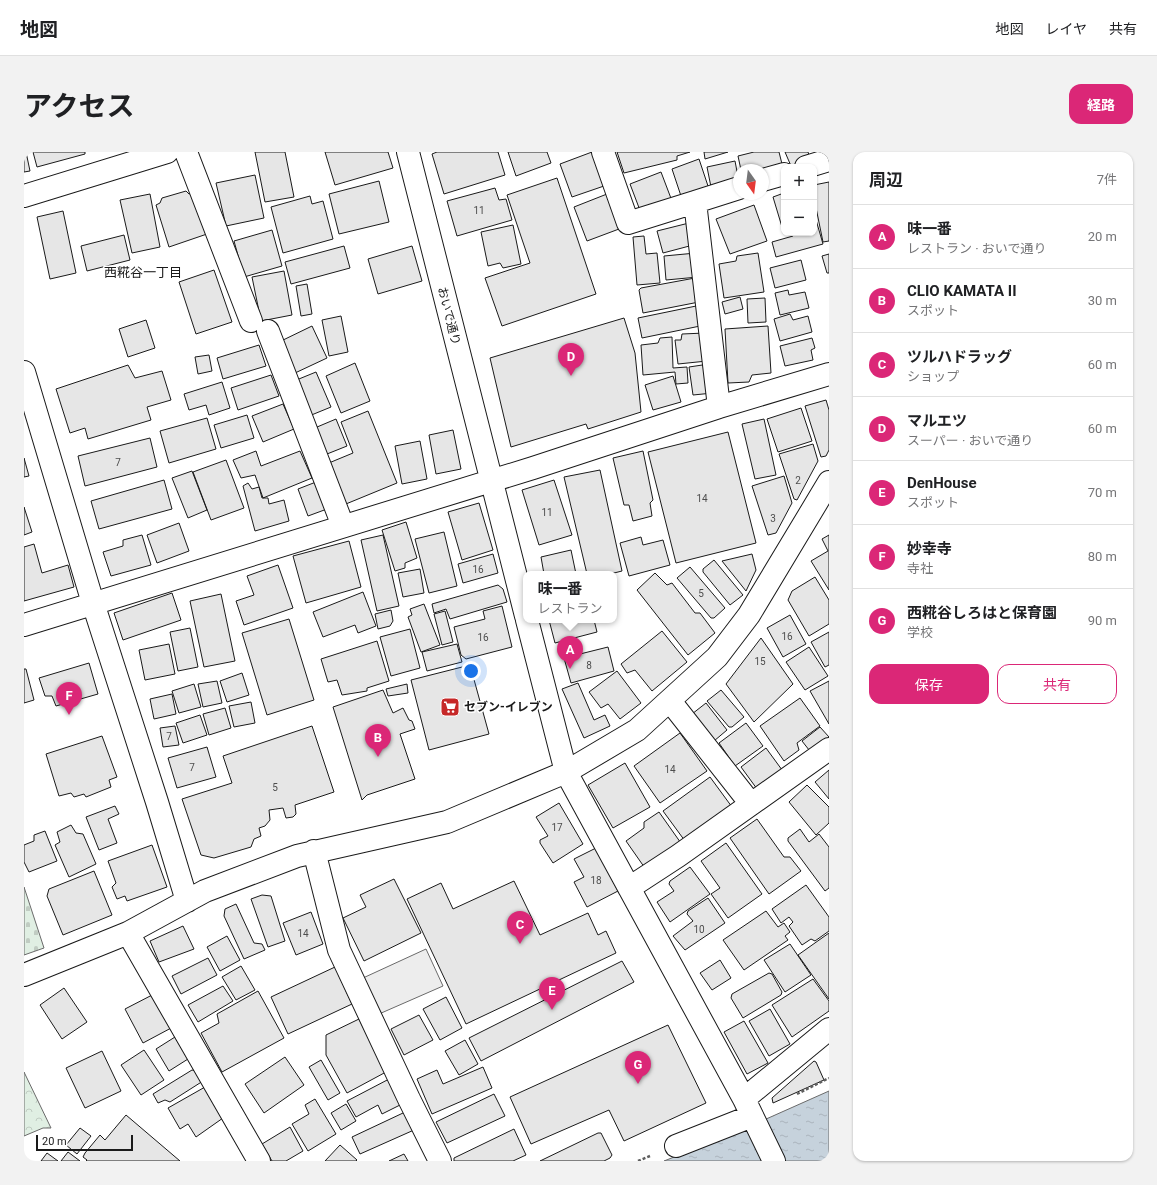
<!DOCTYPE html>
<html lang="ja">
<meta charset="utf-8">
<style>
:root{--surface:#fff;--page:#f2f2f2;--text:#202124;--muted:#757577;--line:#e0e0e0;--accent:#db2777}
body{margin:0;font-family:Roboto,"Noto Sans JP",sans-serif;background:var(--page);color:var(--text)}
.controls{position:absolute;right:12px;top:12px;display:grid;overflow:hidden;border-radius:8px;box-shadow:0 1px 3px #0004}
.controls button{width:36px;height:36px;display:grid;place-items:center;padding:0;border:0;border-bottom:1px solid var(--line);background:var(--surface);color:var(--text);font:20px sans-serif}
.compass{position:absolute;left:709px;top:12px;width:36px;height:36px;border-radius:50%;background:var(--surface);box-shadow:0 1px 3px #0004;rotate:166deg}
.scale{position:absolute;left:12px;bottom:10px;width:97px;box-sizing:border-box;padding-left:4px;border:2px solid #1a1a1a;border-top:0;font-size:11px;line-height:14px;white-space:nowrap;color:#1a1a1a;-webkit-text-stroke:3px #fff;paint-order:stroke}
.you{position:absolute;left:447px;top:519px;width:14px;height:14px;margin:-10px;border:3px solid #fff;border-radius:50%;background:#1a73e8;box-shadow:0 0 0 6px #1a73e833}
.badge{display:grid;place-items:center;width:26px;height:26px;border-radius:50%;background:var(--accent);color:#fff;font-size:13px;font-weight:700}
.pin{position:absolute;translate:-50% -33px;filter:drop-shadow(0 1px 2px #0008)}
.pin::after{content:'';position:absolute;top:21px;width:14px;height:12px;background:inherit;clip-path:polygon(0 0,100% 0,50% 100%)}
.popup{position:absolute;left:499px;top:419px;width:94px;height:52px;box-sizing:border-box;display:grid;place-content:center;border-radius:8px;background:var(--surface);filter:drop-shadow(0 1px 3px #0005);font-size:13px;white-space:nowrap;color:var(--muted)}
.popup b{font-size:15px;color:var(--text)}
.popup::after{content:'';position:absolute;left:50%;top:100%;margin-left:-8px;border:8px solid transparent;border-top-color:var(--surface)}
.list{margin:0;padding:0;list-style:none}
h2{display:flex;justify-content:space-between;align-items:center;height:52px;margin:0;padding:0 16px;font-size:17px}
h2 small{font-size:13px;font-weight:400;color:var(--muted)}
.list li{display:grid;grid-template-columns:26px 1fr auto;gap:12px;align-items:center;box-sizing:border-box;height:64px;padding:0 16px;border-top:1px solid var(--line)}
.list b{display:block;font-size:15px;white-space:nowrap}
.list p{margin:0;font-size:13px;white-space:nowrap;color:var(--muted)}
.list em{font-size:13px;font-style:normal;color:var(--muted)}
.actions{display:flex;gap:8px;padding:12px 16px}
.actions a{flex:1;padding:9px 0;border:1px solid var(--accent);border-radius:12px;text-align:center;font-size:14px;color:var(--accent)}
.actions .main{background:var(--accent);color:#fff}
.map{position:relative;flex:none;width:805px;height:1009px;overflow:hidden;border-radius:12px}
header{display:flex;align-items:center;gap:24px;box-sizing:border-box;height:56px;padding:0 20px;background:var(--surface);border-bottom:1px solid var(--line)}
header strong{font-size:19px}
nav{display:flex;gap:22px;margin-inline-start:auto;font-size:14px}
.intro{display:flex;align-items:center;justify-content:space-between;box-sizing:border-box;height:96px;padding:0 24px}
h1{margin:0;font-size:28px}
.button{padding:10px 18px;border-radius:12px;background:var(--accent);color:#fff;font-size:14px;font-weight:700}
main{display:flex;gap:24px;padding:0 24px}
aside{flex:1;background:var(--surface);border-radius:12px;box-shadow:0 1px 3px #0004}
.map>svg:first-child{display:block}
.forest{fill:url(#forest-crowns);stroke:#6a6a6a}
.cemetery{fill:url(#cemetery-stones);stroke:#6a6a6a}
.parking{fill:#ededed;stroke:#6a6a6a}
.water{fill:url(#water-ripples);stroke:#6a6a6a}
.building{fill:#e6e6e6;stroke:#1a1a1a}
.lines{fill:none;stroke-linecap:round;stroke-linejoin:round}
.minor-casing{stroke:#1a1a1a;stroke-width:24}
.path{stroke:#5f5f5f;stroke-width:2.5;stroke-dasharray:3 2;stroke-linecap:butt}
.minor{stroke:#fff;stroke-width:22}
.labels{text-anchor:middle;stroke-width:3;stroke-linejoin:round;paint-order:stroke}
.number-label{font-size:10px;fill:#4d4d4d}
.street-label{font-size:12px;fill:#1a1a1a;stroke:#fff}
.poi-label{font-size:12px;font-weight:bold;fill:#1a1a1a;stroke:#fff;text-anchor:start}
.neighbourhood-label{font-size:13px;fill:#1a1a1a;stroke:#fff}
</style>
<header>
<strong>地図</strong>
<nav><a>地図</a><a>レイヤ</a><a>共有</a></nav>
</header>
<div class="intro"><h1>アクセス</h1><a class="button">経路</a></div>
<main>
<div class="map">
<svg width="805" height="1009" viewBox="0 0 805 1009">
<defs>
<pattern id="forest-crowns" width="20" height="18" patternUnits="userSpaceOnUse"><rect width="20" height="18" fill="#e0efe3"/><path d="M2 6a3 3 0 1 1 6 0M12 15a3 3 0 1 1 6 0" fill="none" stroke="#c0ccc2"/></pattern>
<pattern id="cemetery-stones" width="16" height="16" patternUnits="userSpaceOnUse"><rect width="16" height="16" fill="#e0efe3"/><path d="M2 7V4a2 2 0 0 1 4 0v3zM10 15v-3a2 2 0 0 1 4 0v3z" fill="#c0ccc2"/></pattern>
<pattern id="water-ripples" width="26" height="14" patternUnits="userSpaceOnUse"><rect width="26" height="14" fill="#c6d2dc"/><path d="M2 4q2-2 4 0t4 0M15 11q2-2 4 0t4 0" fill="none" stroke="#aab4bc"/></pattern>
</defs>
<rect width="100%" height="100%" fill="#fff"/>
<path class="forest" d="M0,920L27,976H19L0,984Z"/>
<path class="cemetery" d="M0,735L20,796L0,803Z"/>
<path class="parking" d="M402,797L419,834L355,862L339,826Z"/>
<path class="water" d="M805,939V1009H640L713,980Z"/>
<path class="building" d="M0,0H2L6,19L0,20Z
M9,0H61V2L13,15Z
M231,0H261L270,45L241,50Z
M301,0H364L369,16L311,33Z
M413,0H474L481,23L420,42L408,2Z
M484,0H523L527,11L492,24Z
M568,0L580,34L548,45L536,12Z
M593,0H666L653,4V8L600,21Z
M680,0H704L681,7Z
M730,0H755L758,12L739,18H717L714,4Z
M761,0H784L786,6L767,14Z
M675,7L685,37L658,47L648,17Z
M711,9L715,30L687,35L683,15Z
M637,20L648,49L617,61L606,32Z
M231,23L240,66L202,74L192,31Z
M533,26L572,142L478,174L461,126L506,111L483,43Z
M355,29L365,70L315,82L305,42Z
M805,30V89L799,90L790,46V33Z
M471,36L475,48L482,47L488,68L433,84L423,49Z
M162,39L165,42L170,41L183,82L145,95L132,53L136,51L138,46Z
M760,41V74L758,75L749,45Z
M126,42L136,95L108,101L96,48Z
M583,42L595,77L563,89L550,55Z
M286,44L288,52L299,49L309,87L259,101L247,55Z
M730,53L743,89L706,102L692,67Z
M39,59L52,121L26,127L13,65Z
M790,61L799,92L752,105L748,90L769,84L768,81H790Z
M665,71L673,92L639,101L633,79Z
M489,73L497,112L479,116L476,111L464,114L457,80Z
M248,78L258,114L220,125L210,89Z
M100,83L106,108L63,119L57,94Z
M620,84L622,102L633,101L636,131L613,133L609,85Z
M320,94L326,116L267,132L261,110Z
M388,94L398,129L354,142L344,107Z
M672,101L674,125L642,128L640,104Z
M734,101L740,140L700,146L695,112L712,109L713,104Z
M805,102V121H803L798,104Z
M777,108L782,128L751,136L746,116Z
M190,118L208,170L172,182L155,130Z
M260,119L268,163L237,169L228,125Z
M671,126L675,150L619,161L615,138L617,136Z
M283,132L288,162L277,164L272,134Z
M764,138L765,143L781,140L785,156L756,163L751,141Z
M716,145L719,157L701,162L698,150Z
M741,146L742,170L724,171L723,147Z
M677,153L681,173L618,186L614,166Z
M766,162L769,168L784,164L788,180L756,189L750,167Z
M317,164L324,200L305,204L298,168Z
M600,166L611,201L617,260L564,277L562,272L487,295L466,206Z
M122,168L131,196L104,205L95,177Z
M288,174L303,206L271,221L255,190Z
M744,174L747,221L728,223L725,230L704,231L701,177Z
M681,181L683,209L654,212L651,188H657L658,182Z
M648,185L649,216L663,215L664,231L652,232L651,220L619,223L617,193L634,191L636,186Z
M788,186L791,196L787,198L789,208L761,214L756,194Z
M235,193L242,214L199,227L193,206Z
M185,203L188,219L174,222L171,205Z
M331,211L346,249L317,261L302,224Z
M685,212L689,241L669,243L665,215Z
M104,213L111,226L138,219L147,248L123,255L127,268L64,287L61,276L46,281L32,237Z
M292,220L307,255L285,264L270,229Z
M247,223L255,244L214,258L207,236Z
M649,224L657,250L629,258L621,233Z
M198,230L206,256L185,263L182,253L165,258L160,242Z
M802,248L805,258V298L802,304L797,305L781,254Z
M259,252L270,277L239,290L228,264Z
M777,256L788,289L754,300L743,267Z
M344,259L373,331L317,354L300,313L329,301L317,270Z
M223,263L230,286L197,296L190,273Z
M183,266L192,297L145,311L136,279Z
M312,267L323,294L298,304L286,278Z
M740,267L752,323L731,327L718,272Z
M429,278L437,317L412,322L405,283Z
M704,280L732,391L652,411L624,300Z
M126,286L133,315L61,334L54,304Z
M396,289L403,327L378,332L371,294Z
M789,292L794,309L773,348L770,347L755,302Z
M232,299L237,314L276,299L288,326L239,346L231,323L217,326L209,308Z
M619,299L629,348L626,351L628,364L609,369L605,353H600L589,306Z
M0,306L5,324L0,325Z
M202,308L220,356L187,368L169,320Z
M576,318L598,419L586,422H563L540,325Z
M168,319L183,358L164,366L148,326Z
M760,324L768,351L752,381L744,383L728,334Z
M140,328L148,357L75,377L67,349Z
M530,328L548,383L515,393L498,338Z
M292,330L303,357L284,364L274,337Z
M224,331L228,337L235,335L238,346H244L245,352L260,348L265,369L231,379L219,334Z
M455,351L469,398L438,408L424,360Z
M0,355L8,380L0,383Z
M382,370L393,406L381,411V416L371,419L358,378Z
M155,371L165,399L133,411L123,383Z
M420,380L433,434L405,441L391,387Z
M118,383L127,413L87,424L79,400L99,394V388Z
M359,383L375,454L353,459L337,388Z
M805,383V438L787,409L804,399L798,387Z
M617,385L619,393L639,388L646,413L605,424L596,391Z
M325,389L337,435L282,451L269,404Z
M10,392L18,421L44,413L50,435L0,449V395Z
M547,398L552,422H520L517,405Z
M469,402L474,421L439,431L434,412Z
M728,402L732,418L722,439L698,409Z
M690,408L719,443L706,453L679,420V417Z
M254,413L269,456L220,473L212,449L230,443L223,424Z
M666,415L701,456L690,466H687L653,426Z
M396,417L400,441L379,445L374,421Z
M631,421L643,433L648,431L671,461H676L691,481L664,503L613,438Z
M791,425L805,448V472L785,484L764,448L768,439Z
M474,433L479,437L483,450L426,467L422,457L410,461L408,452Z
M339,440L352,474L334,481L331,473L299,485L289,460Z
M148,441L157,468L99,488L90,461Z
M197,442L211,509L180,515L166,449Z
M400,452L416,493L397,500L384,465L388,463L386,457Z
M478,454L488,495L442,507L437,503L430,475L461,467L459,459Z
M367,458L369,469L366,474L354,477L351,462Z
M421,459L429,490L418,493L410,462Z
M766,463L782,492L759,505L743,476Z
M265,467L290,548L243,563L218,481Z
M525,468H570L573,480L531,491Z
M166,476L174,515L154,519L146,480Z
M386,477L396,516L367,524L356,485Z
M638,479L663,510L628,539L611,518L603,521L597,512Z
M805,480V513L801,515L787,490Z
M737,486L769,532L730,570L702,532Z
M353,489L365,529L343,536V539L318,543L313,528L304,530L297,507Z
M145,492L151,522L121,528L115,498Z
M433,492L438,510L403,519L398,500Z
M584,495L590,519L547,531L540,506Z
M785,495L804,524L781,538L762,510Z
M65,511L74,542L32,554L28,544H21L15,526Z
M446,513L465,582L405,598L387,528Z
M0,517H2L10,548L0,551Z
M593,519L617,551L596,567L584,552L577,556L565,540Z
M218,521L225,543L203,550L196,529Z
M193,529L198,551L179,555L174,532Z
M805,529V572L786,539Z
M554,531L570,568L581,563L586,574L560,586L538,537Z
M170,532L177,555L155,561L148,539Z
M383,532L384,541L364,544L362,537Z
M359,538L369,561L379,556L385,568L388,569L391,577L376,582L391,627L343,643L338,648L309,555Z
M697,538L720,565L708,575H705L683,549Z
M148,542L152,562L130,567L126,547Z
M776,546L796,574L773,591L775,598L760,609L736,574Z
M227,550L231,571L210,575L205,554Z
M682,551L703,578L690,589L668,562Z
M201,556L207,576L185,583L179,562Z
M176,563L183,583L159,591L152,571Z
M722,571L739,594L711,614L695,591Z
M151,574L155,593L139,595L136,576Z
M288,574L310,640L271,653L272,662L269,665L262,666L259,656L245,658L246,668L241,674L235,676L237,684L230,687L227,695L190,706L177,703L158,647L208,631L199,604Z
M796,575L805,585V590L789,603L778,589Z
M656,581L683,619L636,651L610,614Z
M78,584L93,625L85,628L87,635L62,645L60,642L50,645L47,641L35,644L22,602Z
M183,595L192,625L153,636L144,606Z
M742,596L761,622L736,641L717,615Z
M601,611L626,655L589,676L564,633Z
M805,618V647L791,630Z
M686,625L708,655L661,689L639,659Z
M783,633L805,655V671L792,683L765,650Z
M535,651L559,692L529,711L516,691V688L524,684L512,665Z
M91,654L95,662L84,667L93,691L75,698L62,665Z
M635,660L659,694L623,719L602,689L620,676V670Z
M733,667L760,705H766L777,719L745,742L706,686Z
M47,673L52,681L59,682L72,712L45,725L31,693L36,690L33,680Z
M776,677L785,690L795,682L805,695V736L801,739L764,689V686Z
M21,679L33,709L5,720L0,710V693L10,689V683Z
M702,691L738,742L704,766L687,742L696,736L677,709Z
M128,693L143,735L103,749L101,744L93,747L88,735L92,731L84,709Z
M572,696L594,739L563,755L550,730L560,725L550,707Z
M666,715L686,742L646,770L633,750L650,739L645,732L646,729Z
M70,719L88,763L39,783L23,744L25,737Z
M370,727L397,781L340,809L319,766L342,755L336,743Z
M490,729L516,783L564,761L574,783L582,779L592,801L442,872L383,747L417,731L429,757Z
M782,733L805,765V779L791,789L787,787L778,793L765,774L769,770L765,765L757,771L748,757Z
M238,743L247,744L261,789L244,795L227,747Z
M684,746L701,771L661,798L649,784L669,769L663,762L664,759Z
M212,752L230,791L238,792L241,798L220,807L200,764L201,757Z
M742,759L754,775L760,771L766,780L761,784L764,788L720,818L699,788Z
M287,760L299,792L272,803L259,771Z
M159,774L170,797L135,810L126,789Z
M805,781V847L774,803Z
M203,784L216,808L196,819L183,795Z
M766,792L787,823L761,840L740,808Z
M184,806L193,823L157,842L148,824Z
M696,808L707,826L688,838L676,821Z
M598,809L610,830L457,909L445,886Z
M217,814L231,838L212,848L198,825Z
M311,815L328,852L264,882L247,845Z
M745,821L748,822L758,840L757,843L719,866L707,846L708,842Z
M789,827L805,849V859L768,885L748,853Z
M199,834L209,849L174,870L164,853Z
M40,836L63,870L38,887L16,853Z
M234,839L260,886L198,920L177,881L195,871L193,862Z
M132,841L149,875L119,891L101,857Z
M422,845L438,876L416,888L399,857Z
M746,857L766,892L745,904L725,869Z
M395,863L409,888L380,903L367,877Z
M335,867L362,920L323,941L302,903V883Z
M720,869L744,911L723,922L700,880Z
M644,873L682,951L600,989L585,958L507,992L486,945Z
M151,885L164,907L145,919L132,897Z
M441,888L454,912L435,923L421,899Z
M120,898L140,928L117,943L97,913Z
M78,899L97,939L61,956L42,916Z
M261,905L280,933L240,961L221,932Z
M297,908L316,941L304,948L285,915Z
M790,909L792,910L800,928L749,951L748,946Z
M459,915L468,936L408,962L393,927L413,918L419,932Z
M168,918L172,919L179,929L146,950L141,948L134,951L129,942Z
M367,926L380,951L358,962L354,953L332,965L323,949Z
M181,935L199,966L172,985L164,972L156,977L144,956Z
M470,942L481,964L423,991L412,970Z
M291,947L312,982L284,999L268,972L285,962L281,953Z
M322,952L332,969L317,978L307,961Z
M379,961L383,962L390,978L336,1002L328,985Z
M102,963L156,1009H62L63,1008L59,1005L61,1001L76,983L81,988Z
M266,975L279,999L262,1009H248L238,992Z
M56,976L67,984L53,1002L42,993Z
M490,977L502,1003L489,1009H430V1006Z
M574,981H577L588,1003L586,1006L580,1009H516Z
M316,993L333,1008L332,1009H301Z
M44,1000L56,1009H37Z
M23,1001L34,1009H17Z
M380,1002L384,1009H365Z"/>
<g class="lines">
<defs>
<path id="minor" d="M162,0L227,169
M384,0L502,464
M579,0L604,71L671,50
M782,15L805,8
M739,28L760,22
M0,44L143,0
M244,179L319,374
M0,220L69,451L133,650L163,749
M695,255L671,50L715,36
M503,468L542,620L720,947L750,1009
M0,473L509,316L695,255L805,222
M646,549L727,652
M290,699L315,798L385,947L416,1009
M605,736L654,704L805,597
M104,781L235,1009
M0,823L104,781L181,739L273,704L423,670L542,620L613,578L693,505L725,463L805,330
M720,947L805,877
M652,994L728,964"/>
</defs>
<use href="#minor" class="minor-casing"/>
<path class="path" d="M773,942L805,926
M614,1009L626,1004"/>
<use href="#minor" class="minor"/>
</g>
<defs>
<symbol id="supermarket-square" viewBox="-11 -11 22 22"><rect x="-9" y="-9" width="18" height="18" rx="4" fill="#c62828" stroke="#fff"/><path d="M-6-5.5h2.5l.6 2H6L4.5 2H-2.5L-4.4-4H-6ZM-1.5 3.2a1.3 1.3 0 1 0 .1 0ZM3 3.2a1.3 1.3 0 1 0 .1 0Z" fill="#fff"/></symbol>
</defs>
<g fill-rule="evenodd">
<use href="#supermarket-square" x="415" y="544" width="22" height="22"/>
</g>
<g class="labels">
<g class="number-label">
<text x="455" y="62">11</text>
<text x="94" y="314">7</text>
<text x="774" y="332">2</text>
<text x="678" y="350">14</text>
<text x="523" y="364">11</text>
<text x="749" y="370">3</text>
<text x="454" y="421">16</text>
<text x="677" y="445">5</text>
<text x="763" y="488">16</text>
<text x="459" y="489">16</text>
<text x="736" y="513">15</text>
<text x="565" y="517">8</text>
<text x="145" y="588">7</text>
<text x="168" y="619">7</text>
<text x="646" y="621">14</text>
<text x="251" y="639">5</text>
<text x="533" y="679">17</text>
<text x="572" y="732">18</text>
<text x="675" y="781">10</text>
<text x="279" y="785">14</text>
</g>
<g class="street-label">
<text transform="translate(425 164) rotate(76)" y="4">おいで通り</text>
</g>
<g class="poi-label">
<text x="440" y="559">セブン-イレブン</text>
</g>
<g class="neighbourhood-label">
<text x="119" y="125">西糀谷一丁目</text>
</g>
</g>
</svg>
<div class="controls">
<button>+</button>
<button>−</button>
</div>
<svg class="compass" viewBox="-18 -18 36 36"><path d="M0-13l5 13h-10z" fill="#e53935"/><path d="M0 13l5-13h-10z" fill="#757577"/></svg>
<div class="scale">20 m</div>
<div class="you"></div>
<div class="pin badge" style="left:546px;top:517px">A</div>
<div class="popup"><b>味一番</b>レストラン</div>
<div class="pin badge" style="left:354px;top:605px">B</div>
<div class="pin badge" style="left:496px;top:792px">C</div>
<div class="pin badge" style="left:547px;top:224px">D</div>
<div class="pin badge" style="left:528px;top:858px">E</div>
<div class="pin badge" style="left:45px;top:563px">F</div>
<div class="pin badge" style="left:614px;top:932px">G</div>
</div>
<aside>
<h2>周辺<small>7件</small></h2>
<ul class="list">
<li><span class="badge">A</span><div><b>味一番</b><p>レストラン · おいで通り</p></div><em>20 m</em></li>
<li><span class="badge">B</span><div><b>CLIO KAMATA II</b><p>スポット</p></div><em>30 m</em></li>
<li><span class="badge">C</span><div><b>ツルハドラッグ</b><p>ショップ</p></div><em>60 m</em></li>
<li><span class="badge">D</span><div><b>マルエツ</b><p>スーパー · おいで通り</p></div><em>60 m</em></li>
<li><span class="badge">E</span><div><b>DenHouse</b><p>スポット</p></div><em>70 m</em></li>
<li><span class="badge">F</span><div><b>妙幸寺</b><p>寺社</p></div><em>80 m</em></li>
<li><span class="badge">G</span><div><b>西糀谷しろはと保育園</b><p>学校</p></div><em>90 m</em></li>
</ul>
<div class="actions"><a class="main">保存</a><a>共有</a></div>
</aside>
</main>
